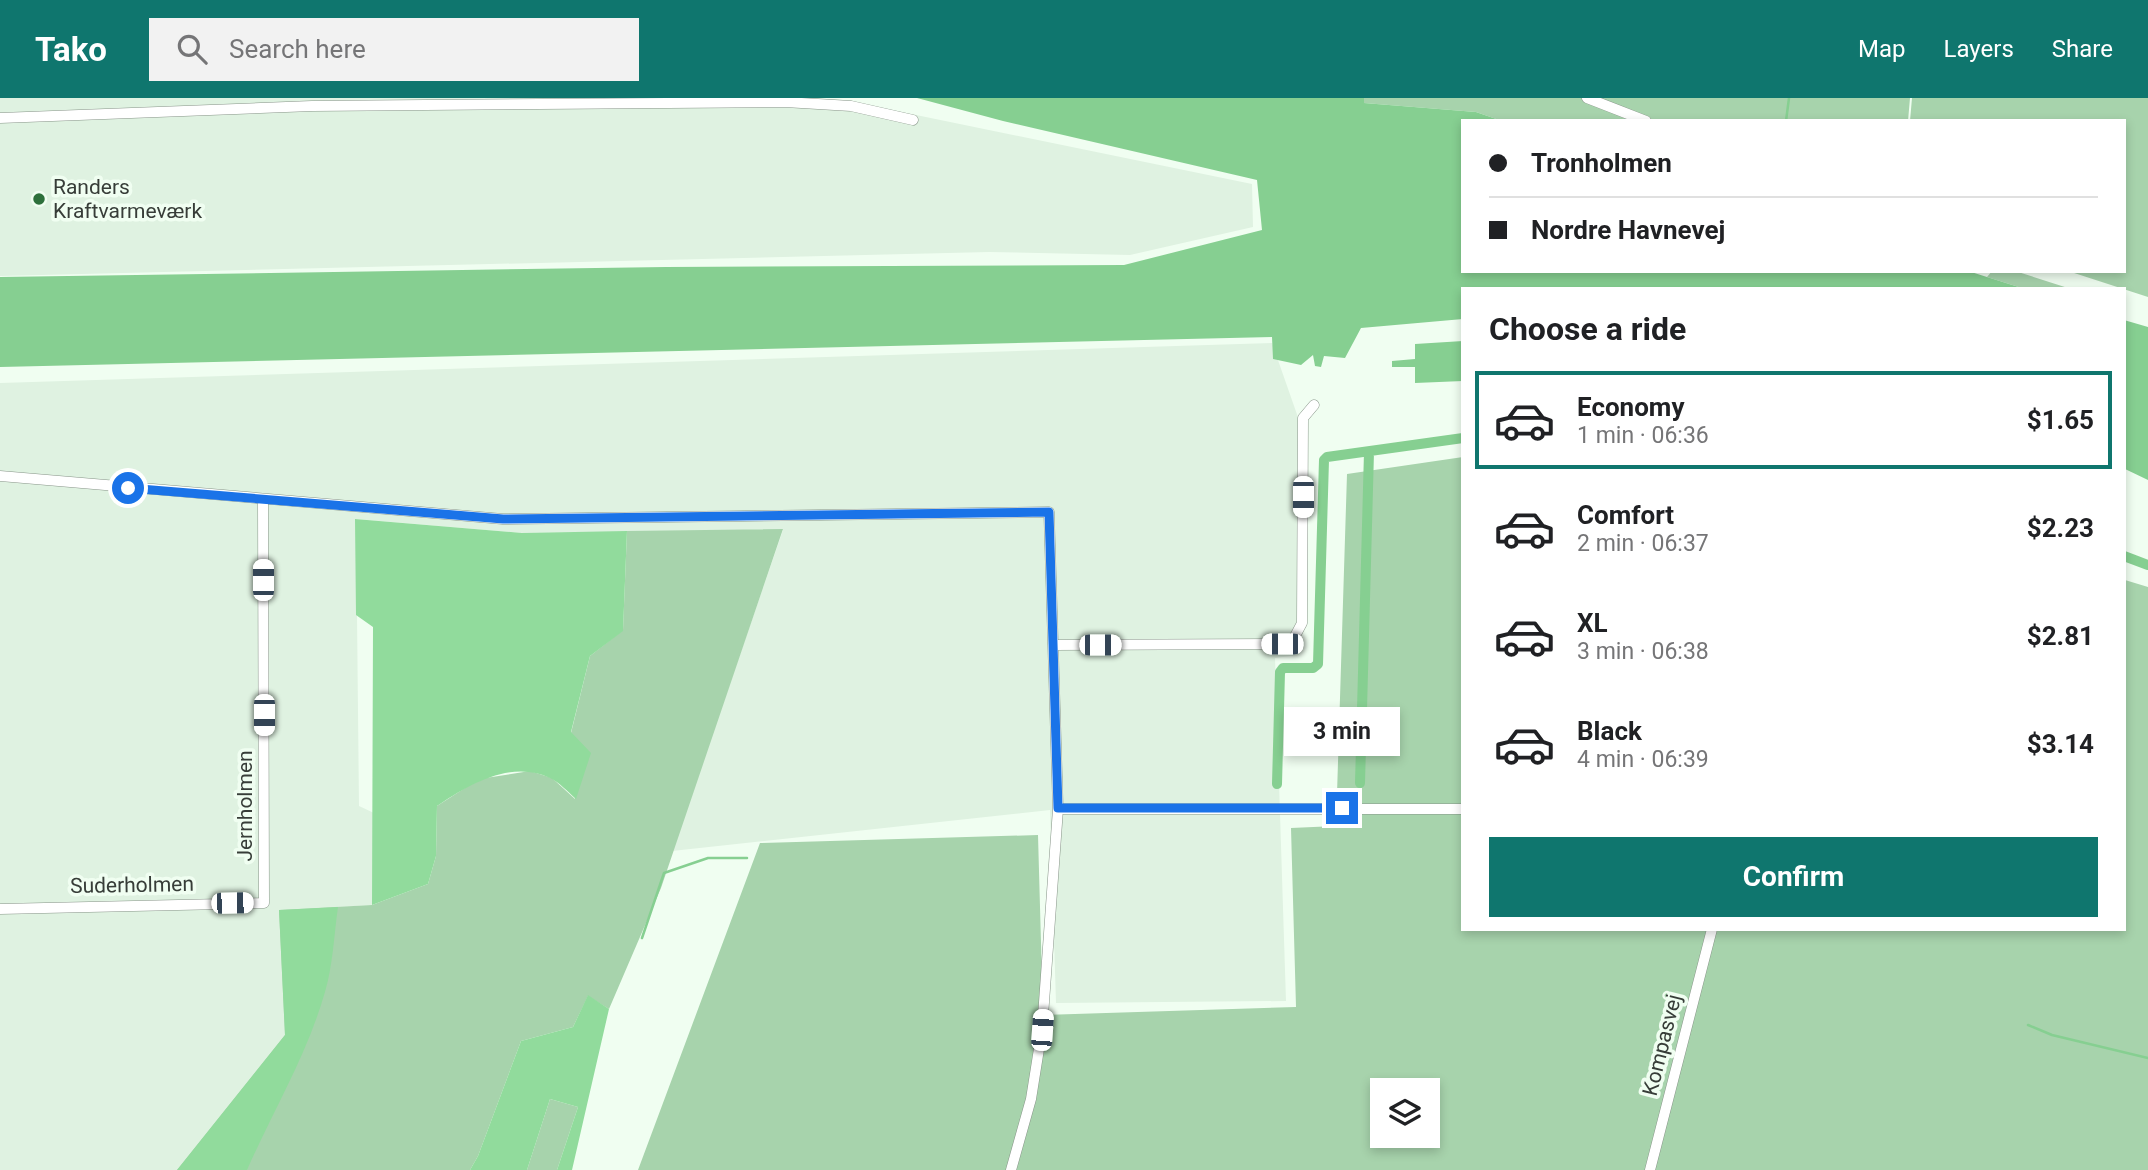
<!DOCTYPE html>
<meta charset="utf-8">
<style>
:root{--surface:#fff;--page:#f2f2f2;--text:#202124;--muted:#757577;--line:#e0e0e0;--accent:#0f766e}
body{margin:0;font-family:Roboto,sans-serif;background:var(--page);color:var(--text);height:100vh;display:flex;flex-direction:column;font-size:26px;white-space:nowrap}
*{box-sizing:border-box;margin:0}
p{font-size:23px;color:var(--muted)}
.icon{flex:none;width:38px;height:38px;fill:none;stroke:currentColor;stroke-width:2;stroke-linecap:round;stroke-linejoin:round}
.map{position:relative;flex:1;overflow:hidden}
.drawer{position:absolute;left:1461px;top:189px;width:665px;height:644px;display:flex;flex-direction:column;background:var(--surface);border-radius:0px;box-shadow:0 4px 10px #0003}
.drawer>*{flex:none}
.hud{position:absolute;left:1461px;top:21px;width:665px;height:154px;border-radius:0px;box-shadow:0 4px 10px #0003;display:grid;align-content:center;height:154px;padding:0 28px;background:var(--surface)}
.fabs{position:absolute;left:1370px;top:980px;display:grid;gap:14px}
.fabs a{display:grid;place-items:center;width:70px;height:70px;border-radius:0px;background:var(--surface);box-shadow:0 4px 10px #0003;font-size:35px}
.end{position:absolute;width:32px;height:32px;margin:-16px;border:9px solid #1a73e8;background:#fff;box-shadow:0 0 0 4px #fff}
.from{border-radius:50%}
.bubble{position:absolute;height:49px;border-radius:0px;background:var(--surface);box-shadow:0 4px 10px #0003;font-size:23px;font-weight:700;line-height:49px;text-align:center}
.car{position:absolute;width:21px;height:42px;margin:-21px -10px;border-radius:9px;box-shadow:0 0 5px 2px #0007;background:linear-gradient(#fff 24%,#345 0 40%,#fff 0 76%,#345 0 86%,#fff 0)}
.hud b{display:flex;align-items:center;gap:24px;height:66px;font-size:26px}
.hud b+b{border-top:2px solid var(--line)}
.hud i{width:18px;height:18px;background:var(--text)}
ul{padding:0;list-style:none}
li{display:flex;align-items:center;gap:21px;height:98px;margin:0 14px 10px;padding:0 14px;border:4px solid transparent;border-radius:0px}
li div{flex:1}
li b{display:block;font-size:26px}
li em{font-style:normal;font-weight:700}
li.active{border-color:var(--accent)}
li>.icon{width:63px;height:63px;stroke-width:1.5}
h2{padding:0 28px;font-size:32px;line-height:84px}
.button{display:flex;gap:14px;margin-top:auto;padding:14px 28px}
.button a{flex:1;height:80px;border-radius:0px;background:var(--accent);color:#fff;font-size:28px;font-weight:700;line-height:80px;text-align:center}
header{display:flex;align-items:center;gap:42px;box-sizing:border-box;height:98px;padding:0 35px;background:var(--accent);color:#fff}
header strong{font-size:33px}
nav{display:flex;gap:38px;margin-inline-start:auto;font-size:24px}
.search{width:490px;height:63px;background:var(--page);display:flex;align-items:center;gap:18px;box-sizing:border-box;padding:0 24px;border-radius:0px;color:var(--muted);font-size:26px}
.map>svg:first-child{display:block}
.built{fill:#dff2e1}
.green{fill:#a7d3ac;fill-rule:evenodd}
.forest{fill:#91db9c}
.water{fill:#86cf91}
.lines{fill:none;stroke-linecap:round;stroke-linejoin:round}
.stream{stroke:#86cf91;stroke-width:2.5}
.canal{stroke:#86cf91;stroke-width:10}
.street-casing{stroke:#889589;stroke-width:11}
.street{stroke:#fff;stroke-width:10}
.route{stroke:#1a73e8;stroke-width:9}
.poi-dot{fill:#2d703b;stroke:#f0fef1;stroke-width:2.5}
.labels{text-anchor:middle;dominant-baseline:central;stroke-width:7;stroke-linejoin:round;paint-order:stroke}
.poi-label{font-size:21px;fill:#373d38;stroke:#f0fef1;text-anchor:start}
.street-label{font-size:21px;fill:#373d38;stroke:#f0fef1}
</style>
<header>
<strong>Tako</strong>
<div class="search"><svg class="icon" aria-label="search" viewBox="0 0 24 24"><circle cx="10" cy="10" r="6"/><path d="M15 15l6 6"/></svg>Search here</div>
<nav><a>Map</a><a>Layers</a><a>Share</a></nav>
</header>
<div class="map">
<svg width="2148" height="1072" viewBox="0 0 2148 1072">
<rect width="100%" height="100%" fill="#f0fef1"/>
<path class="built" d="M0,0H813L853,4L1252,86L1253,129L1130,157L989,154L0,178Z
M1272,245L1300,325L1299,557L1275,560L1286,903L1056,905L1050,712L672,753L783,432L522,435L356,421L359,708L374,715L372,807L279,812L285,937L177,1072H0V285Z"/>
<path class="green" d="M1364,0H1910L1908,23H1502L1476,14L1364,5Z
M1912,0H2148V199L2068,173H2124V23H1910Z
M1992,173H2015L2071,191H2025L1987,179Z
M1463,359V831H2124L2125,482L2148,489V1072H638L760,745L1038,737L1043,917L1296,909L1291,730L1336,728L1347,376ZM1382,992H1428V1038H1382Z
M783,431L661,790L609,911L588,898L573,929L521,943L478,1058L470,1072H177L285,937L279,812L372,807L428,786L436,758L437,708L479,681L530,673L552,680L575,701L571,635L590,558L623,532L627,433Z
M550,1001L578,1009L557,1072H527Z"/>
<path class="forest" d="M355,421L522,435L627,433L623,533L590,558L571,634L591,655L576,701C568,694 559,684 550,680C511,661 468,687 437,708L436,758L428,786L372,807L373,529L356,517Z
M338,809C334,837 333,867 325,894C307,957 273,1013 247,1072H177L285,937L279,812Z
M588,897L609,911L572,1072H557L578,1009L550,1001L527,1072H470L478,1058L521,943L573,929Z"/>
<path class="water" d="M917,0H1364V5L1476,14L1502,23H1463V173H1968L2025,191H1463V221L1361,230L1345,260L1324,258L1321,269L1315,268L1313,257L1301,267L1273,261L1272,239L0,269V179L666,169L1124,167L1262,132L1257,82L1003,23Z
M2124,222L2148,229V382L2125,371Z
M1463,243V283L1415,285V269H1392V263L1415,261V246Z"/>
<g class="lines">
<path class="stream" d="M1786,23L1789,0
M642,840L664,775L708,760H747
M2028,927L2052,937L2148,960"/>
<path class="canal" d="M2124,458L2148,467
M1360,685L1369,354
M1277,686L1280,574L1283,570H1313L1318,566L1324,362L1327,359L1463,340"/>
<g class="street-casing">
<path id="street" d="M1587,0L1646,23
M0,20L312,8L785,4L851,8L913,22
M0,378L503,421L1049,414L1058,711L1042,932L1031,1001L1011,1072
M1053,547L1282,546L1294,540L1302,525L1303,320L1314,307
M1058,711H1463
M0,811L264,805L263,402
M1650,1072L1712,831"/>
</g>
<use href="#street" class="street"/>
</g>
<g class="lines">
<path class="route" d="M128,390L503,421L1049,414L1058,710H1342"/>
</g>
<circle class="poi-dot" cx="39" cy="101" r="7"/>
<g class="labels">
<g class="poi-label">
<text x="53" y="89">Randers<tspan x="53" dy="24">Kraftvarmeværk</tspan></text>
</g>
<g class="street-label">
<text transform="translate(245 708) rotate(-90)">Jernholmen</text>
<text transform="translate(132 787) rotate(-1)">Suderholmen</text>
<text transform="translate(1662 947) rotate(-76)">Kompasvej</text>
</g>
</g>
</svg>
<div class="fabs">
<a><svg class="icon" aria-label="layers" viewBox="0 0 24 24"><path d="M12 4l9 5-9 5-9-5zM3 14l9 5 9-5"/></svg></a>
</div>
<i class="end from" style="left:128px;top:390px"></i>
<i class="end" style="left:1342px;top:710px"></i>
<div class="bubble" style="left:1284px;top:609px;width:116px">3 min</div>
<i class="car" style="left:1303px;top:399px;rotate:180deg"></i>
<i class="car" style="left:263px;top:482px;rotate:0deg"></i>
<i class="car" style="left:1282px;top:546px;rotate:270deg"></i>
<i class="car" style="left:1100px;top:547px;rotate:90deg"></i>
<i class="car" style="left:264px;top:617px;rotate:180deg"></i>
<i class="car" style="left:232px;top:805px;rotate:89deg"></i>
<i class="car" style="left:1042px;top:932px;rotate:4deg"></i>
<div class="hud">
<b><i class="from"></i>Tronholmen</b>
<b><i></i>Nordre Havnevej</b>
</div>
<section class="drawer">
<h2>Choose a ride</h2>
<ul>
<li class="active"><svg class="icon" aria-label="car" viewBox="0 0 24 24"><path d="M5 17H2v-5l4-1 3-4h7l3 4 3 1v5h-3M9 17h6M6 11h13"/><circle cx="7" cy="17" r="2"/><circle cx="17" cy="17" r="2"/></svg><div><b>Economy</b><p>1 min · 06:36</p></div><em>$1.65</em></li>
<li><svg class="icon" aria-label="car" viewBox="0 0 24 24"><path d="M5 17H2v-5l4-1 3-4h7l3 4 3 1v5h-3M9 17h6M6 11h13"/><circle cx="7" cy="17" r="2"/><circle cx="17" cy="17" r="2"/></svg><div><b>Comfort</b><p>2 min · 06:37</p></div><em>$2.23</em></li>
<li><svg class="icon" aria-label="car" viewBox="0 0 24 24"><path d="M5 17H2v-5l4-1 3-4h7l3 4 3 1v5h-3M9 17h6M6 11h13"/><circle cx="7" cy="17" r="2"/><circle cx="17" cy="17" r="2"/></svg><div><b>XL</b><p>3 min · 06:38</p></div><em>$2.81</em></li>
<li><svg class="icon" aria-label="car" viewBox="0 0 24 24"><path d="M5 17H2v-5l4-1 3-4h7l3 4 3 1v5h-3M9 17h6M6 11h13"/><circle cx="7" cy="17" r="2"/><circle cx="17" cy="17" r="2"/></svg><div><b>Black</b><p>4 min · 06:39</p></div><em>$3.14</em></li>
</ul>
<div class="button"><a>Confirm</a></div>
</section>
</div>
